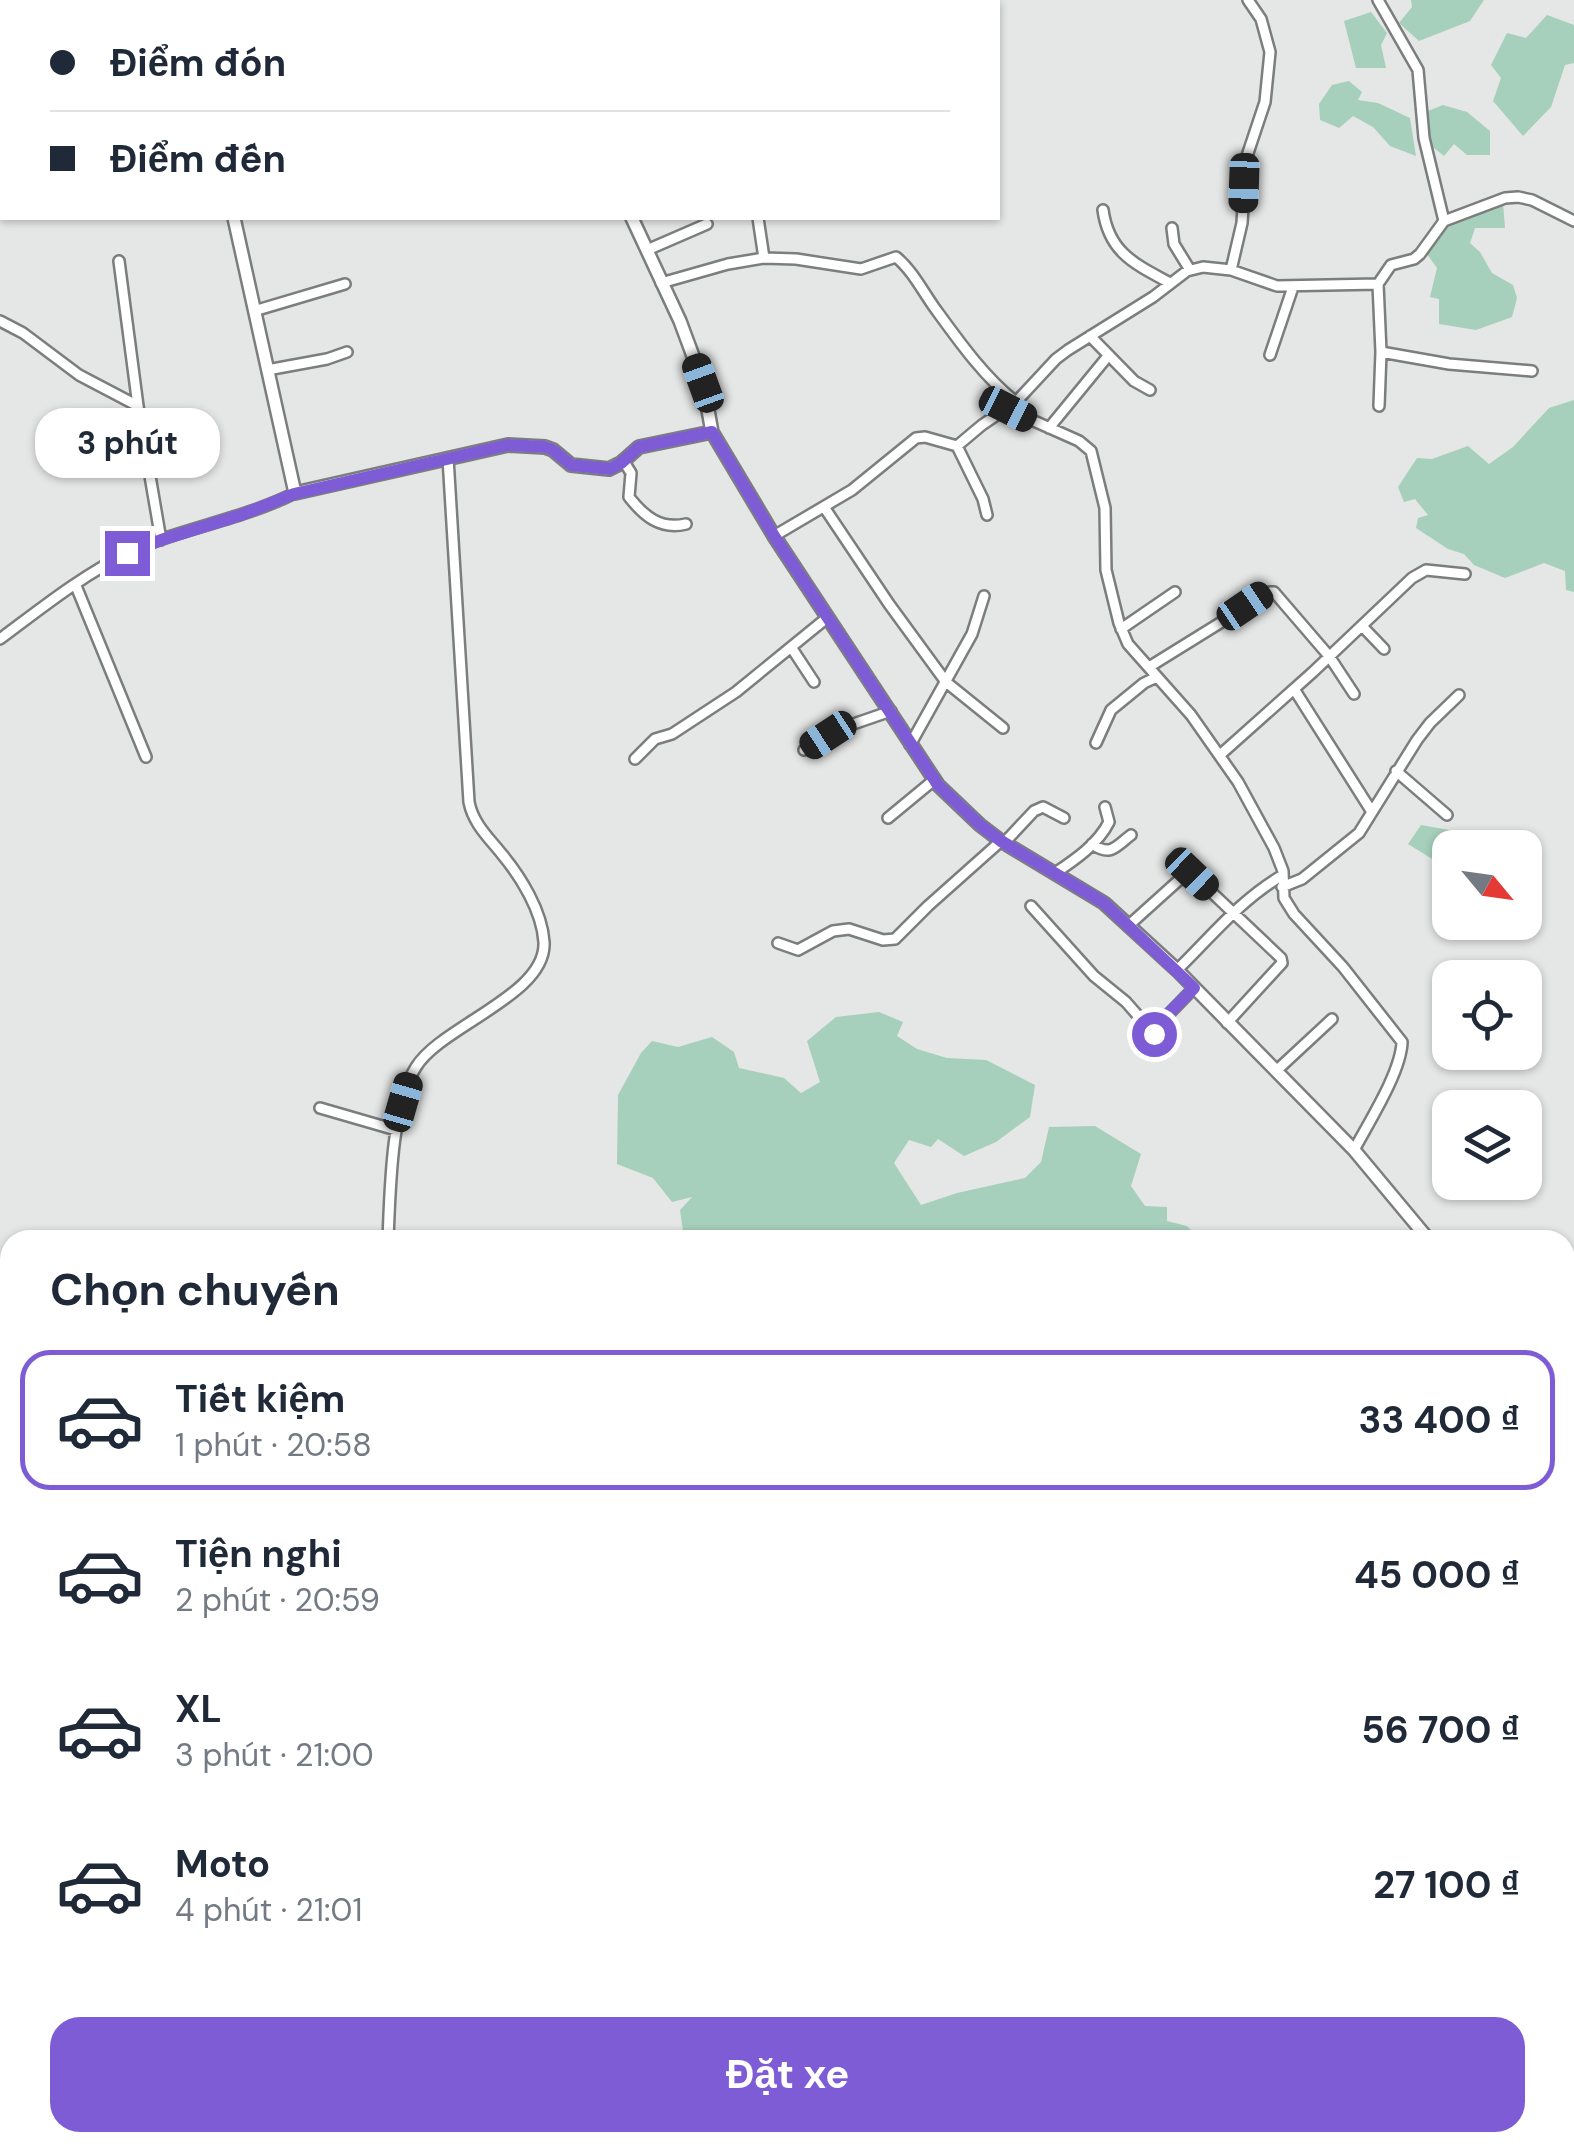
<!DOCTYPE html>
<html lang="vi">
<meta charset="utf-8">
<style>
:root{--surface:#fff;--page:#f6f6f7;--text:#1f2937;--muted:#747a83;--line:#e0e1e3;--accent:#7d5cd6}
body{margin:0;font-family:"DM Sans",sans-serif;background:var(--page);color:var(--text);height:100vh;display:flex;flex-direction:column;font-size:38px;white-space:nowrap}
*{box-sizing:border-box;margin:0}
p{font-size:32px;color:var(--muted)}
.icon{flex:none;width:55px;height:55px;fill:none;stroke:currentColor;stroke-width:2;stroke-linecap:round;stroke-linejoin:round}
.map{position:relative;flex:1;overflow:hidden}
.sheet{position:absolute;left:0px;top:1230px;width:1575px;height:922px;display:flex;flex-direction:column;background:var(--surface);border-radius:30px 30px 0 0;box-shadow:0 2px 8px #0004}
.sheet>*{flex:none}
.hud{position:absolute;left:0px;top:0px;width:1000px;height:220px;box-shadow:0 2px 8px #0004;display:grid;align-content:center;height:220px;padding:0 50px;background:var(--surface)}
.needle{width:65px;rotate:119deg}
.controls{position:absolute;left:1432px;top:830px;display:grid;gap:20px}
.controls a{display:grid;place-items:center;width:110px;height:110px;border-radius:20px;background:var(--surface);box-shadow:0 2px 8px #0004;font-size:50px}
.end{position:absolute;width:45px;height:45px;margin:-22px;border:12px solid #7d5cd6;background:#fff;box-shadow:0 0 0 5px #fff}
.from{border-radius:50%}
.bubble{position:absolute;height:70px;border-radius:30px;background:var(--surface);box-shadow:0 2px 8px #0004;font-size:32px;font-weight:700;line-height:70px;text-align:center}
.car{position:absolute;width:30px;height:60px;margin:-30px -15px;border-radius:12px;box-shadow:0 0 8px 2px #0007;background:linear-gradient(#222 24%,#8ab4d8 0 40%,#222 0 76%,#8ab4d8 0 86%,#222 0)}
.hud b{display:flex;align-items:center;gap:35px;height:95px;font-size:38px}
.hud b+b{border-top:2px solid var(--line)}
.hud i{width:25px;height:25px;background:var(--text)}
ul{padding:0;list-style:none}
li{display:flex;align-items:center;gap:30px;height:140px;margin:0 20px 15px;padding:0 30px;border:5px solid transparent;border-radius:30px}
li div{flex:1}
li b{display:block;font-size:38px}
li em{font-style:normal;font-weight:700}
li.selected{border-color:var(--accent)}
li>.icon{width:90px;height:90px;stroke-width:1.5}
h2{padding:0 50px;font-size:45px;line-height:120px}
.primary-button{display:flex;gap:20px;margin-top:auto;padding:20px 50px}
.primary-button a{flex:1;height:115px;border-radius:30px;background:var(--accent);color:#fff;font-size:40px;font-weight:700;line-height:115px;text-align:center}
.map>svg:first-child{display:block}
.green{fill:#a6d0bb}
.lines{fill:none;stroke-linecap:round;stroke-linejoin:round}
.minor-casing{stroke:#7c7d7e;stroke-width:14}
.tertiary-casing{stroke:#7c7d7e;stroke-width:16}
.minor{stroke:#fff;stroke-width:9}
.tertiary{stroke:#fff;stroke-width:11}
.route{stroke:#7d5cd6;stroke-width:12}
</style>
<div class="map">
<svg width="1574" height="2151" viewBox="0 0 1574 2151">
<rect width="100%" height="100%" fill="#e5e6e6"/>
<path class="green" d="M1411,0H1484L1470,21L1419,41L1399,23L1412,7Z
M1371,12L1387,33L1381,45L1386,68H1356L1344,21Z
M1547,15L1574,25V63L1565,65L1551,107L1523,136L1493,101L1501,78L1491,65L1507,33L1526,38Z
M1349,81L1362,92L1358,100L1378,103L1410,118L1416,156L1390,146L1373,127L1353,116L1339,128L1320,120L1319,104L1332,85Z
M1443,105L1467,112L1490,131V155H1467L1454,144L1444,156L1428,143V111Z
M1503,203L1505,228H1475L1470,243L1480,252L1492,273L1513,285L1517,298L1512,317L1476,330L1439,324V299L1430,297L1437,268L1427,254L1447,226Z
M1574,400V592L1566,590L1565,571L1544,563L1505,578L1474,565L1464,554L1448,549L1416,528L1418,518L1428,515L1415,499L1404,502L1398,487L1417,458L1432,459L1468,446L1489,464L1513,447L1549,408Z
M1421,825L1466,833V841L1485,847L1450,848V881H1445L1437,862L1408,844Z
M879,1012L903,1022L897,1036L917,1049L947,1058L986,1060L1035,1085L1030,1117L996,1142L964,1156L938,1139L931,1147L909,1140L894,1163L921,1205L957,1193L1025,1178L1041,1162L1049,1127L1095,1126L1141,1154L1131,1186L1145,1206L1167,1207V1221L1187,1226L1201,1240H680L676,1234L683,1231L680,1210L692,1197L672,1202L653,1178L617,1164L618,1095L641,1053L652,1041L678,1047L712,1037L734,1052L739,1068L784,1078L801,1093L820,1082L807,1041L836,1017Z
M10,1809V1919L0,1918V1816Z
M592,2143V2142L698,2143L689,2151H587Z"/>
<g class="lines">
<g class="minor-casing">
<path id="minor" d="M1378,0L1418,70L1424,138L1444,221
M0,90L2,92
M0,154H2
M1103,210C1109,253 1135,264 1170,283
M758,218L764,258
M1172,228L1174,244L1190,270
M647,250L707,224
M119,261L138,406L161,540
M1231,270L1242,223L1246,159L1265,102L1270,52L1261,19L1248,0
M661,283L728,264L764,258L796,259L861,269L896,257C912,270 922,290 934,307C958,340 984,377 1016,402
M1378,284L1381,352L1449,364L1532,371
M254,311L345,284
M0,321L23,333L79,375L138,406
M1090,336L1134,381L1150,390
M1270,355L1293,287
M267,370L327,359L347,352
M1379,406L1381,352
M1007,409L1079,441L1091,451L1105,508L1106,570L1119,623L1128,644L1191,715L1238,782L1274,848L1283,871L1284,898L1294,914L1343,967L1402,1042C1401,1072 1369,1122 1354,1150
M1049,428L1108,356
M957,446L983,499L987,515
M623,460L631,473L629,497C644,516 660,530 686,524
M824,507L889,604L946,682L1003,728
M774,536L852,490L916,438L925,437L957,446L982,425L1016,402L1056,359L1068,350L1153,297L1187,271L1203,267L1231,270L1277,286L1378,284L1391,265L1414,259L1420,254L1444,221L1505,198L1518,197L1532,200L1574,221
M76,586L146,757
M1362,626L1384,649
M1121,629L1175,592
M0,639C39,610 84,574 128,553C181,528 241,520 295,493
M791,647L814,682
M1149,667L1270,592H1274L1329,656L1354,694
M1294,689L1372,812
M1096,743L1111,710L1144,683L1157,677
M910,745L972,634L984,596
M804,750L836,730L891,711
M1220,755L1313,672L1412,578L1426,570L1465,574
M635,759L655,739L672,734L736,692L828,617
M1396,771L1447,815
M888,818L934,780
M1004,843L1034,811L1043,807L1064,818
M1092,844C1111,857 1115,847 1131,835
M1055,873C1075,860 1098,844 1109,822L1105,807
M1282,887L1302,879L1359,833L1417,740L1430,723L1459,695
M1031,906L1094,976L1126,1002L1154,1034
M1128,926L1189,871L1281,958L1282,963L1227,1023
M778,943L798,950L833,931L849,929L883,940L895,939L928,906L1001,841
M1177,970C1211,937 1241,899 1283,875
M1142,1047L1162,1021L1194,988
M1276,1071L1332,1019
M320,1108L396,1130
M388,1240C390,1193 391,1106 416,1067C441,1026 547,995 544,942C542,911 521,877 501,853C488,837 473,823 469,802L448,458
M1565,1346L1574,1338
M1565,1463L1574,1457
M0,1514L10,1517
M1565,1723L1574,1721
M0,1747L10,1740
M1565,1858L1574,1857
M0,1963L10,1964
M1565,2053L1574,2051
M1565,2086L1574,2082
M1565,2137L1570,2139
M1129,2142L1134,2151
M1229,2142L1234,2151
M1354,2151L1362,2142
M1508,2151L1513,2142"/>
</g>
<g class="tertiary-casing">
<path id="tertiary" d="M190,0L191,2
M596,0V2
M234,218L295,493L508,445L545,447L553,450L571,465L609,469L621,463L639,447L712,432
M632,218L680,321L703,383L712,432L774,536L938,785L980,825L1001,841L1104,903L1177,970L1354,1150L1429,1240
M1565,1397L1574,1408
M1565,1553L1574,1548
M1565,1603L1574,1621"/>
</g>
<use href="#minor" class="minor"/>
<use href="#tertiary" class="tertiary"/>
</g>
<g class="lines">
<path class="route" d="M127,553L161,540L241,515L294,494L508,445L545,447L553,450L571,465L610,469L621,463L639,447L712,432L774,536L938,785L980,825L1001,841L1104,903L1194,988L1162,1020L1154,1034"/>
</g>
</svg>
<div class="controls">
<a><svg class="needle" viewBox="-14 -14 28 28"><path d="M0-13l5 13h-10z" fill="#e53935"/><path d="M0 13l5-13h-10z" fill="#747a83"/></svg></a>
<a><svg class="icon" aria-label="locate" viewBox="0 0 24 24"><circle cx="12" cy="12" r="6"/><path d="M12 2v4M12 18v4M2 12h4M18 12h4"/></svg></a>
<a><svg class="icon" aria-label="layers" viewBox="0 0 24 24"><path d="M12 4l9 5-9 5-9-5zM3 14l9 5 9-5"/></svg></a>
</div>
<i class="end from" style="left:1154px;top:1034px"></i>
<i class="end" style="left:127px;top:553px"></i>
<div class="bubble" style="left:35px;top:408px;width:185px">3 phút</div>
<i class="car" style="left:1244px;top:183px;rotate:182deg"></i>
<i class="car" style="left:703px;top:383px;rotate:340deg"></i>
<i class="car" style="left:1008px;top:409px;rotate:117deg"></i>
<i class="car" style="left:1245px;top:606px;rotate:56deg"></i>
<i class="car" style="left:828px;top:735px;rotate:237deg"></i>
<i class="car" style="left:1192px;top:874px;rotate:134deg"></i>
<i class="car" style="left:403px;top:1102px;rotate:16deg"></i>
<div class="hud">
<b><i class="from"></i>Điểm đón</b>
<b><i></i>Điểm đến</b>
</div>
<section class="sheet">
<h2>Chọn chuyến</h2>
<ul>
<li class="selected"><svg class="icon" aria-label="car" viewBox="0 0 24 24"><path d="M5 17H2v-5l4-1 3-4h7l3 4 3 1v5h-3M9 17h6M6 11h13"/><circle cx="7" cy="17" r="2"/><circle cx="17" cy="17" r="2"/></svg><div><b>Tiết kiệm</b><p>1 phút · 20:58</p></div><em>33 400 ₫</em></li>
<li><svg class="icon" aria-label="car" viewBox="0 0 24 24"><path d="M5 17H2v-5l4-1 3-4h7l3 4 3 1v5h-3M9 17h6M6 11h13"/><circle cx="7" cy="17" r="2"/><circle cx="17" cy="17" r="2"/></svg><div><b>Tiện nghi</b><p>2 phút · 20:59</p></div><em>45 000 ₫</em></li>
<li><svg class="icon" aria-label="car" viewBox="0 0 24 24"><path d="M5 17H2v-5l4-1 3-4h7l3 4 3 1v5h-3M9 17h6M6 11h13"/><circle cx="7" cy="17" r="2"/><circle cx="17" cy="17" r="2"/></svg><div><b>XL</b><p>3 phút · 21:00</p></div><em>56 700 ₫</em></li>
<li><svg class="icon" aria-label="car" viewBox="0 0 24 24"><path d="M5 17H2v-5l4-1 3-4h7l3 4 3 1v5h-3M9 17h6M6 11h13"/><circle cx="7" cy="17" r="2"/><circle cx="17" cy="17" r="2"/></svg><div><b>Moto</b><p>4 phút · 21:01</p></div><em>27 100 ₫</em></li>
</ul>
<div class="primary-button"><a>Đặt xe</a></div>
</section>
</div>
